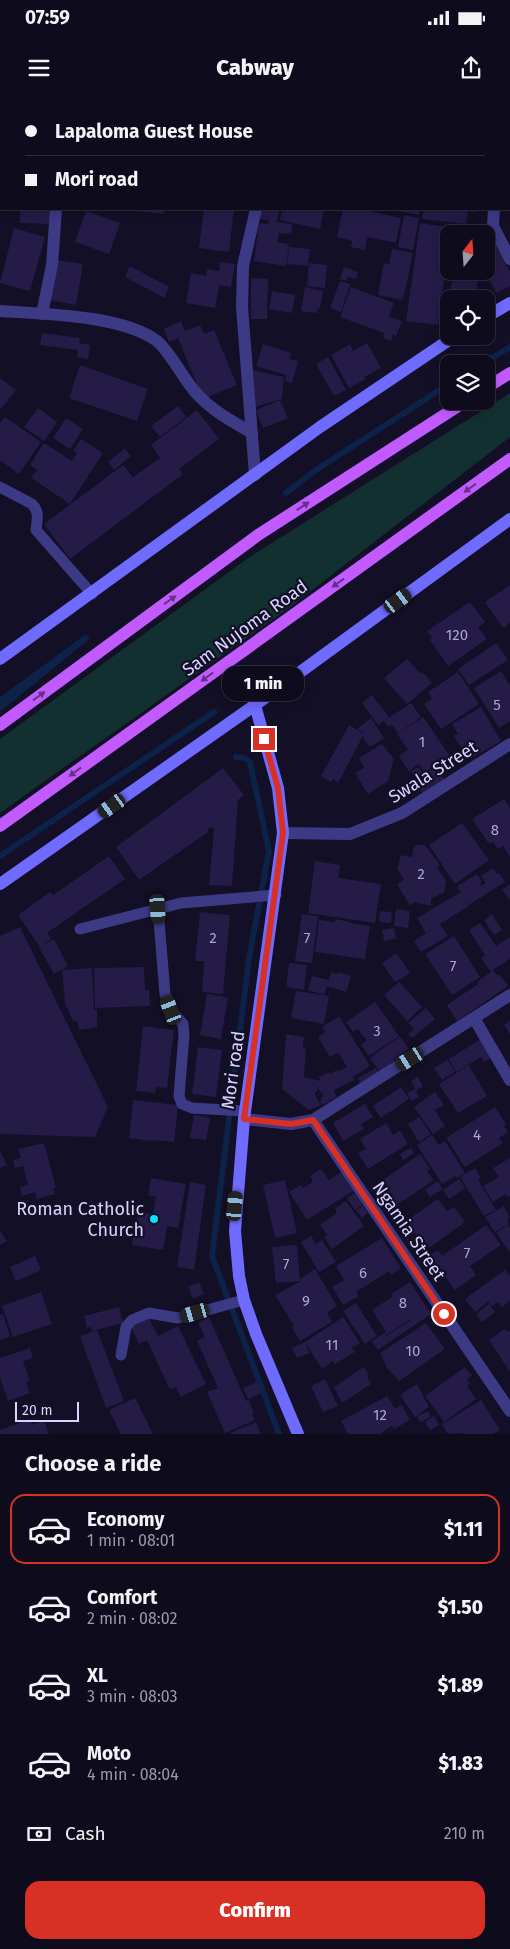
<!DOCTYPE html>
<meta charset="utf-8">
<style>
:root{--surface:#0e0b1c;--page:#1c1929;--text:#f1f3f6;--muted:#9b9ba3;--line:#2e2b3b;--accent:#d93025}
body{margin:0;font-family:"Fira Sans",sans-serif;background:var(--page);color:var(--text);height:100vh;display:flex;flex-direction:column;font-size:19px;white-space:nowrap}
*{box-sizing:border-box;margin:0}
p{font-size:16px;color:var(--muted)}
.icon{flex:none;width:28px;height:28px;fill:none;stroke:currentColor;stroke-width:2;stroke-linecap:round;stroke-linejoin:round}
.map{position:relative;height:1334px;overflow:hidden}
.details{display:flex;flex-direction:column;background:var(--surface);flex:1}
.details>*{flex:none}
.banner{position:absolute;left:0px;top:0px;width:510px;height:110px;box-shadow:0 2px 12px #0003,0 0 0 1px var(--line);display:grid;align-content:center;height:110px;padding:0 25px;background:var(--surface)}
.needle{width:32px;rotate:17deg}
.fabs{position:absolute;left:440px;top:125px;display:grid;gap:10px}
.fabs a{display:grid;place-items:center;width:55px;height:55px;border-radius:10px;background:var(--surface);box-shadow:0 2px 12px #0003,0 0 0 1px var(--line);font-size:25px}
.scale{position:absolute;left:15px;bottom:12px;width:64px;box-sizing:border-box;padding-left:5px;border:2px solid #d9d4ff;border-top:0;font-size:14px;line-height:18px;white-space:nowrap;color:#d9d4ff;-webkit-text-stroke:4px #130f26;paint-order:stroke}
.end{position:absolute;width:22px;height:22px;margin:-11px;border:6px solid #d93025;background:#fff;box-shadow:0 0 0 2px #fff}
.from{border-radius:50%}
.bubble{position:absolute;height:35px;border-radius:15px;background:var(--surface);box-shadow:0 2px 12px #0003,0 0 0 1px var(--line);font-size:16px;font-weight:800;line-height:35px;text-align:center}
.car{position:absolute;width:15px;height:30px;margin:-15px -8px;border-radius:6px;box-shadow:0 0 4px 1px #0007;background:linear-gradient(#222 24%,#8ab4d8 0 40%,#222 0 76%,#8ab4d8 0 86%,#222 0)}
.banner b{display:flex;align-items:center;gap:18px;height:48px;font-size:19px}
.banner b+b{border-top:1px solid var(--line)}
.banner i{width:12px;height:12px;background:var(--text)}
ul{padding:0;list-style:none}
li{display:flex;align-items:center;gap:15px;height:70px;margin:0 10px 8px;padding:0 15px;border:2px solid transparent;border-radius:15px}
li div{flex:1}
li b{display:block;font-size:19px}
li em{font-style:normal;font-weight:800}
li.selected{border-color:var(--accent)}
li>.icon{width:45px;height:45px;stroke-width:1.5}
h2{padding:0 25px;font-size:22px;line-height:60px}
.pay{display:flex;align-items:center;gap:12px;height:55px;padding:0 25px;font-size:19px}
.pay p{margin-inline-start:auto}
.action{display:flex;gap:10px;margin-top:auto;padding:10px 25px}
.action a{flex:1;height:58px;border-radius:15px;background:var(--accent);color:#fff;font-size:20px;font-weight:800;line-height:58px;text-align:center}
.status{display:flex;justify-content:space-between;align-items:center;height:35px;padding:0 25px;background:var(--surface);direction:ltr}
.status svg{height:14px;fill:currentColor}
header{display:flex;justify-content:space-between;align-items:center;height:65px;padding:0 25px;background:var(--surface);font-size:22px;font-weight:800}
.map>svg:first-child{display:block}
.green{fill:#12302f}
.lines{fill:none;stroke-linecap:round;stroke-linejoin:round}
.stream{stroke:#0c2248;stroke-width:6}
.building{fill:#241b47;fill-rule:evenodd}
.lane{stroke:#3d3a85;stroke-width:11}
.street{stroke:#3d3a85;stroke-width:12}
.secondary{stroke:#6f6bff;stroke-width:12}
.primary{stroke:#c25bff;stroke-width:12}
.oneway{fill:#623188}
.route{stroke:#d93025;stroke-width:6}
.poi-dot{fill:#00e5ff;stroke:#130f26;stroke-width:2}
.labels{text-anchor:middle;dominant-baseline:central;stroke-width:4.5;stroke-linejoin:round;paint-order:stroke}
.number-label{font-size:15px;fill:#aca6d1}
.street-label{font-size:18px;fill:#d9d4ff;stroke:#130f26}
.poi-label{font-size:18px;fill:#d9d4ff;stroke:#130f26;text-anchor:end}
</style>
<div class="status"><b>07:59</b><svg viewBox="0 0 49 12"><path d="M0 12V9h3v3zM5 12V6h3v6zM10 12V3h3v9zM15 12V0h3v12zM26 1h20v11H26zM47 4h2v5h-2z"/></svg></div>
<header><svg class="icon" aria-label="menu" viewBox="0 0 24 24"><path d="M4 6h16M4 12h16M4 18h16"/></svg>Cabway<svg class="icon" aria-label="share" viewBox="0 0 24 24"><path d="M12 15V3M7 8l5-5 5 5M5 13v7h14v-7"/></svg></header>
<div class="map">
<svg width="510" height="1334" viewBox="0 0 510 1334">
<rect width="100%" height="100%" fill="#130f26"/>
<path class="green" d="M510,293V337L289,508L0,713V639L248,458Z"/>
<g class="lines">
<path class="stream" d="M482,264L510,247
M286,393L316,370L449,284
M0,601L86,538L0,608
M236,657L245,658L250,662L269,751L249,858L212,1156L279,1334
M0,756L214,612"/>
</g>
<path class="building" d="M20,109H50V124L20,123Z
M136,109H165L164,114L136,111Z
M204,109H234L229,152L199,148Z
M260,109L279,110L277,122L292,124L291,134L279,133L277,142L289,144L286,166L254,161L259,123L268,124L269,120L259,119Z
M282,109H324L320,129L280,120Z
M343,109H370L369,111L401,118L396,143L367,137L365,150L351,147L352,141L337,137Z
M388,109H420L419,115Z
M424,109H475V112L468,111L466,124L422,119Z
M86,111L120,123L109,154L75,142Z
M404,115L419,118L413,150L398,147Z
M420,123L480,132L479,134H449V158H447L438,225L406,221Z
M14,128L45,137L30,191L0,183Z
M488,130L510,172V186L496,193L485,171H486V155L489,153L486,147V134H481Z
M289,147L310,149L308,166L287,164Z
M392,149L413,153L403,200L378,195L384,163L389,164Z
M56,160L83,164L76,205L49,200Z
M220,162L235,164L231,187L219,185L215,208L186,203L191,173L206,176L207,169L219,171Z
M309,163L327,165L325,188L307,186Z
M130,166L169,187L164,198L125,177Z
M344,167L358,172L356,179L348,177L347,181L340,179Z
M455,171L480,172L474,199H448Z
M251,178L268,179L267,219H251Z
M340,181L350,184L341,212L330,208Z
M305,187L323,191L320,208H318L317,213L301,211Z
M351,187L394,203L389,217L402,221L396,236L393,234L391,241L383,238L384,233L340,217Z
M272,191L295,195L292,213L269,209Z
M181,221L185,231L200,225L204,234L214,230L237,285L203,299L178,238L169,242L164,229Z
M42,233L80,238L79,243L90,245L88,259L77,257L78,250L40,245Z
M367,243L381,268L364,277L366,279L349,288L331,255L350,244L353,251Z
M263,244L291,253L290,259L298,261L292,283L285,281L286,275L256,266Z
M328,257L346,290L334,296L316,264Z
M80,265L148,289L137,321L69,298Z
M253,270L284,277L282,299L255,307Z
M0,278L16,290L0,310Z
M280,300L288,318L263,328L256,310Z
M178,306L186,317L160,337L151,326Z
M38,308L57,322L44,341L24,327Z
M197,310L219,339L179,369L183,374L70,459L44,424L123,365L133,377L160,358L151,345Z
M5,317L41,342L19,374L0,360V323Z
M66,318L83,329L70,349L53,338Z
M81,339L103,353L70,404L31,378L37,370L30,365L44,343L72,361L77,353L73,351Z
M125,348L131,356L114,370L108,362Z
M510,485V523L503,528L485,502Z
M470,502L485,522L478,527L487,539L448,566L430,540L432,538L427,531Z
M496,543L508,560L469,585L458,569Z
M407,559L421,574L423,572L432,583L407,604L384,578Z
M501,571L510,586V621L499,628L474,588Z
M458,572L479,604L441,629L424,604L432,599L428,592Z
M372,595L389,617L378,625L362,603Z
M411,603L421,617L398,633L392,625L388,627L384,621Z
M481,607L501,641L468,660L454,636L458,634L452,624Z
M423,617L450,656L424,673L419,664L409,671L399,656L408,650L397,634Z
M371,618L384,638L370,647L363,638L364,633L357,629Z
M349,625L364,634L338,683L333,679L331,682L321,676Z
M382,644L394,659L388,681L368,694L355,673L364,668L359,658Z
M419,667L423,674L420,676L437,667L446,683L423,695L411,671Z
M223,668L244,695L238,700L232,786L209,785L214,729L210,727L207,730L208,732L139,780L116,747Z
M504,699L510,708V757L503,746L498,749L493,742L489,744L472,719Z
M462,723L489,760L455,784L429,745Z
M416,745H425L440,765L437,768L446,781L444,792L431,799V806L414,802L410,805L397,785L404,779L397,769L401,755L412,757L413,749Z
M109,756L125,779L47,833L51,839L40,847L18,815L50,792L53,795Z
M315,761L340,765L338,778L381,784L375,823L308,813Z
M493,768L497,774L499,773L505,782L469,805L463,796L469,806L440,824L448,836L421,852L414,841L439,825L426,833L417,818L461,792L457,786L477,774L482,782L479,783L481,786L486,783L481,776Z
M510,784V801L502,790Z
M396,809L410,811L408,828L394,826Z
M380,811L392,812L391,823L379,822Z
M200,812L230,815L223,894L202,892L204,861H195Z
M302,814L318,816L312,863L295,861Z
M492,814L502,830L494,835L484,820Z
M335,819L350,822V823L370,826L365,859L315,852L319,820L335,822Z
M480,823L496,846L510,837V859L493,870L497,875L499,874L508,886L457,921L447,905L478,884L477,882L491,872L481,858L485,855L469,830Z
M20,827L108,1007L95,1037L0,1034V836Z
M394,828L396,839L384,841L382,830Z
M454,836L480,877L452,895L425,854Z
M54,839L68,866L54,874L39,847Z
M396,853L410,873L395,882L382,863Z
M289,863L307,865L304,890L286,887Z
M144,867L145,890H149L150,906L95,908L94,868Z
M92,868L94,910H97V927L79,930L77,921H73L65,903L62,870Z
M331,872L338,874V872L351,876L346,892L327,886L324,895L308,890L312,876L329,880Z
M399,882L422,907L407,921L384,895Z
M296,891L329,896L324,924L291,918Z
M207,894L228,897L221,939L200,935Z
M375,902L399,936L369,956L361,945L367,941L358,929L353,932L346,922Z
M426,908L435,919L412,938L408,934L414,929L408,923Z
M339,916L370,966L353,977L354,980L334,990L337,997L322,1005L320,1001L322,1000L320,998L324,996L317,987V992L314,993L321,1005L309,1010L282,989L286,934L304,937L303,948L306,949L304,977L321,981L319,977L329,972L330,974L337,970V972L347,967L338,952L330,957L318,937L325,932L322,927Z
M510,921V934L504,925Z
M143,926L174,930L167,988L156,987L155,993L136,991Z
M400,936L409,949L380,972L370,958Z
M481,939L492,957L484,962L481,957L456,972L449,959Z
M198,947L222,950L216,997L192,994Z
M448,960L455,972L442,980L434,968Z
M469,965L487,996L458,1013L439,984Z
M376,968L379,974L361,984L358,978Z
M418,977L423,986L416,991L419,997L411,1001L407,993L415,989L411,981Z
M401,987L409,999L381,1018L373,1006Z
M435,992L444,1005L435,1010L445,1026L433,1034L414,1007Z
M133,1000L178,1005L174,1042L151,1040V1041L129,1038Z
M365,1004L373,1017L361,1024L364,1029L343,1041L333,1023Z
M495,1007L506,1024L504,1026L508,1032L499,1038L503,1043L465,1067L446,1038Z
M194,1015L210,1018L206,1040L190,1038Z
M419,1017L431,1034L419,1042L408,1024Z
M386,1023L393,1035L400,1030L408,1044L368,1069L358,1053L366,1049L360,1039Z
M432,1035L439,1045L445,1041L465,1073L457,1078L455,1076L442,1084L417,1045Z
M44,1043L56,1088L53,1089L55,1094L37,1099L35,1092L22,1096L20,1087L28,1085L23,1066L15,1068L13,1060L21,1058L18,1049Z
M411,1048L414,1053L403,1060L400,1054Z
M0,1051L7,1065L0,1068Z
M420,1054L430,1069L427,1071L434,1080L395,1106L379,1083Z
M510,1058V1096L508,1097L506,1094L493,1102L483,1086L499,1077L493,1068Z
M475,1068L481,1078L478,1080L496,1110L484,1116L460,1077Z
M321,1069L329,1080L343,1071L355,1090L307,1120L289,1092L301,1085L303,1088L313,1082L310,1076Z
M151,1078L186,1084L178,1128L167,1126L163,1150L132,1145L138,1112L153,1114L156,1097L148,1095Z
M459,1079L465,1088L449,1099L443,1090Z
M285,1080L297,1133L275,1138L263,1085Z
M438,1081L443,1089L430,1097L425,1089Z
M190,1082L206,1085L194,1170L177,1167Z
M355,1093L363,1105L355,1110L347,1098Z
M438,1099L447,1111L454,1107L465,1122L429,1148L424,1141L422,1143L406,1121Z
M346,1101L364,1126L332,1149L324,1137L327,1135L320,1125L337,1113L335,1109Z
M363,1106L368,1113L362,1118L356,1110Z
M504,1106L510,1117L507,1121L509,1124L495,1132L485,1117Z
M486,1125L501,1145L470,1166L476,1175L455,1190L435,1163L441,1173L434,1177L423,1159L438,1150L442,1156Z
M508,1125L510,1128V1153L496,1133Z
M0,1131L7,1141L0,1145Z
M311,1136L316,1144L322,1140L336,1162L319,1172L301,1142Z
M382,1138L401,1168L391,1175L389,1171L356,1192L359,1196L343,1205L332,1187L344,1180L336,1166Z
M297,1145L300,1181L276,1183L272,1147Z
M35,1156L41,1170L16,1181L10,1167Z
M315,1169L337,1206L327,1213L332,1222L300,1241L292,1228L294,1226L275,1195L301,1181L300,1179Z
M505,1170L510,1176V1201L502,1207L498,1202L492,1206L488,1202L475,1212L465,1199Z
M199,1182L204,1194L193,1199L188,1187Z
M410,1182L431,1214L378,1250L372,1241L386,1232L372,1210L392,1197L391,1194ZM411,1219V1220L386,1236V1235Z
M41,1192L52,1224L13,1237L2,1206Z
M356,1203L377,1236L365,1244L343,1211Z
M489,1204L495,1212L482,1222L476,1214Z
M119,1207L123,1223L92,1231L91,1227L87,1228L84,1216Z
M3,1214L10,1237L0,1240V1215Z
M209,1217L246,1301L249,1300L254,1313L252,1314L255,1320L225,1333L207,1292L218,1288L197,1241L205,1237L198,1222Z
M343,1217L360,1243L352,1248L355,1252L335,1264L333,1261L322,1269L305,1242Z
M149,1218L158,1236L178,1226L206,1284L181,1297L176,1287L170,1290L147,1240L139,1244L131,1227Z
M426,1223L445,1249L399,1281L387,1268L380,1253Z
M505,1229L507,1232L510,1230V1272L489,1240Z
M97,1230L124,1301L106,1308L80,1236Z
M305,1242L310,1253L297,1258L292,1248Z
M30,1248L33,1258L23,1261L30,1281L26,1282L30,1293L8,1301L0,1277V1258Z
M364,1267L369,1275L367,1277L371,1284L342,1303L334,1287Z
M465,1267L472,1276L467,1279L470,1284L467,1286L476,1299L444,1322L425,1296Z
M325,1279L338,1306L323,1312L311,1286Z
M257,1282L262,1293L248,1299L243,1288Z
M417,1284L429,1307L415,1317L400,1295Z
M387,1296L395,1309L402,1305L410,1320L394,1329L392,1326L381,1333V1334H348L341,1321Z
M135,1298L153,1334H121L109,1310Z
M481,1300L500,1330L493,1334H465L464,1333L448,1334L442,1324Z
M428,1311L431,1317L420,1322L417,1316Z
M434,1316L439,1325L430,1330L425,1322Z
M30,1319L32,1325L44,1321L49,1334H0V1330Z
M256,1322L261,1334H228Z"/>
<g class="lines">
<path class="lane" d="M0,387L32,404C40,412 37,420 36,430L92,494
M158,809L165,894L171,910L183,924L184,935L179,996L182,1004L192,1008L245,1011
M80,829L181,803L276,795
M121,1255L126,1227L132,1220L149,1213L178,1218L244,1200"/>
<path class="street" d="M275,0V1
M509,70L510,68
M494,109L493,126L510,159
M0,211C43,214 122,215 157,241C167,249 181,273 189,284C205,307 228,319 252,333
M42,214L52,165L56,109
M255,375L242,207L243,166L256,109
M283,733L350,734L402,713L510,644
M474,918L510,980
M244,1019L291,1024L313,1020L510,895
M313,1020L510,1311"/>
<path class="secondary" d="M486,217L510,203
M0,559L320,327L455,236
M255,605L278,688L283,733L244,1019L235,1131L239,1176L244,1200L256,1234L298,1334
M0,784L255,605L510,419"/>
<path class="primary" d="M486,288L510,273
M0,625L258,435L466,301
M0,726L510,359"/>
</g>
<defs><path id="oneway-solid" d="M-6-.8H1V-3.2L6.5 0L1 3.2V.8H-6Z" transform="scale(1.25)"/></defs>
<g class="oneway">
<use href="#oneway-solid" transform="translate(470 388) rotate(144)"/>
<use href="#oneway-solid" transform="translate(303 406) rotate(-33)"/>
<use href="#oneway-solid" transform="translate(338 483) rotate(144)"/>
<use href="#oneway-solid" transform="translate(170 500) rotate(-36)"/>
<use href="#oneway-solid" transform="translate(207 577) rotate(144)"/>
<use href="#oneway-solid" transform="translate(39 596) rotate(-36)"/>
<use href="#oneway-solid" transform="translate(75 672) rotate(144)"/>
</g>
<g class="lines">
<path class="route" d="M264,639L278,688L283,733L244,1019L291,1024L313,1020L444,1214"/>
</g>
<circle class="poi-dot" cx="154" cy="1119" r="5"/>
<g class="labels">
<g class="number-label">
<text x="457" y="535">120</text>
<text x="497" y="605">5</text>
<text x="422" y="642">1</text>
<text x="495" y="730">8</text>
<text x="421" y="774">2</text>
<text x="213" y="838">2</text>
<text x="307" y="838">7</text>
<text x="453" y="866">7</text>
<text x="377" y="931">3</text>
<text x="477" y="1035">4</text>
<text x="467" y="1153">7</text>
<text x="286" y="1164">7</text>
<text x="363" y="1173">6</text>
<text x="306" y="1201">9</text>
<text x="403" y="1203">8</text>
<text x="332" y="1245">11</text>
<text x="413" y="1251">10</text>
<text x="380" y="1315">12</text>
</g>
<g class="street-label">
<text transform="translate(245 528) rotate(-36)">Sam Nujoma Road</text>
<text transform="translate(433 672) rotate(-32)">Swala Street</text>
<text transform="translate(233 970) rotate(-82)">Mori road</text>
<text transform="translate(409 1131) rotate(56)">Ngamia Street</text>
</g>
<g class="poi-label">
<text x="144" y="1109">Roman Catholic<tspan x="144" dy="21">Church</tspan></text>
</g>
</g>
</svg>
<div class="fabs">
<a><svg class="needle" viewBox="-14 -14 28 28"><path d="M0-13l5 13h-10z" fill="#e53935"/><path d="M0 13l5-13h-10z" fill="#9b9ba3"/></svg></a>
<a><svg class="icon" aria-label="locate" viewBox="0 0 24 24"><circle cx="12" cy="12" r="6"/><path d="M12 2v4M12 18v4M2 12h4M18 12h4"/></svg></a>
<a><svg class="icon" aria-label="layers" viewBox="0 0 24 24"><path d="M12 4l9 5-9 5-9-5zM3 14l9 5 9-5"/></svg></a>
</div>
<div class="scale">20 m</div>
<i class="end from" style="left:444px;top:1214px"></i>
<i class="end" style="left:264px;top:639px"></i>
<div class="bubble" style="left:222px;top:566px;width:82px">1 min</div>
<i class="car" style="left:398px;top:501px;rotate:54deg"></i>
<i class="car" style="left:112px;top:706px;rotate:235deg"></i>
<i class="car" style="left:158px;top:809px;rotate:176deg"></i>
<i class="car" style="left:171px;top:910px;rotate:339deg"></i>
<i class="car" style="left:410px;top:959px;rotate:238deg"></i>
<i class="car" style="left:235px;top:1106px;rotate:5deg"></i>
<i class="car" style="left:195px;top:1213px;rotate:254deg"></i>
<div class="banner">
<b><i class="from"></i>Lapaloma Guest House</b>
<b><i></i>Mori road</b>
</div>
</div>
<section class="details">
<h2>Choose a ride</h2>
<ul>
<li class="selected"><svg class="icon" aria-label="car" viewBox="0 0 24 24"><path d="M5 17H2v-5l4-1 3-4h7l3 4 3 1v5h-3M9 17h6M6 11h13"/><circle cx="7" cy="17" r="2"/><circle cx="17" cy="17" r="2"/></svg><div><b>Economy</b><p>1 min · 08:01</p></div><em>$1.11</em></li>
<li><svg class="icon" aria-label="car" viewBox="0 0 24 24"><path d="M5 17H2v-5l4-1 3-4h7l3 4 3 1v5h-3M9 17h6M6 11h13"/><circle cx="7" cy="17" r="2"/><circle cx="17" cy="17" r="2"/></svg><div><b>Comfort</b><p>2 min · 08:02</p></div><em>$1.50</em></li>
<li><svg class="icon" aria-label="car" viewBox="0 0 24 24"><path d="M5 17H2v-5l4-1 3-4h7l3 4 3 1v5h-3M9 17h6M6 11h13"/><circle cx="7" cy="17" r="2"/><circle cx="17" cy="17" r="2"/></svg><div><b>XL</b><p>3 min · 08:03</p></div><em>$1.89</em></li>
<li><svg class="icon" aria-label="car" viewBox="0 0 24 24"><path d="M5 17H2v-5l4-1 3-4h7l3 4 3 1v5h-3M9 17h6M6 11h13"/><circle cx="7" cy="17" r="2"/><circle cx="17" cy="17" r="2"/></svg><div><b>Moto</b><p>4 min · 08:04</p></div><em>$1.83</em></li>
</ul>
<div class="pay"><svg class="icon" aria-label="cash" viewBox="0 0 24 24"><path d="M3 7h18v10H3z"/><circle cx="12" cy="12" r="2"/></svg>Cash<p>210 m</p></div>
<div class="action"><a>Confirm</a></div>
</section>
